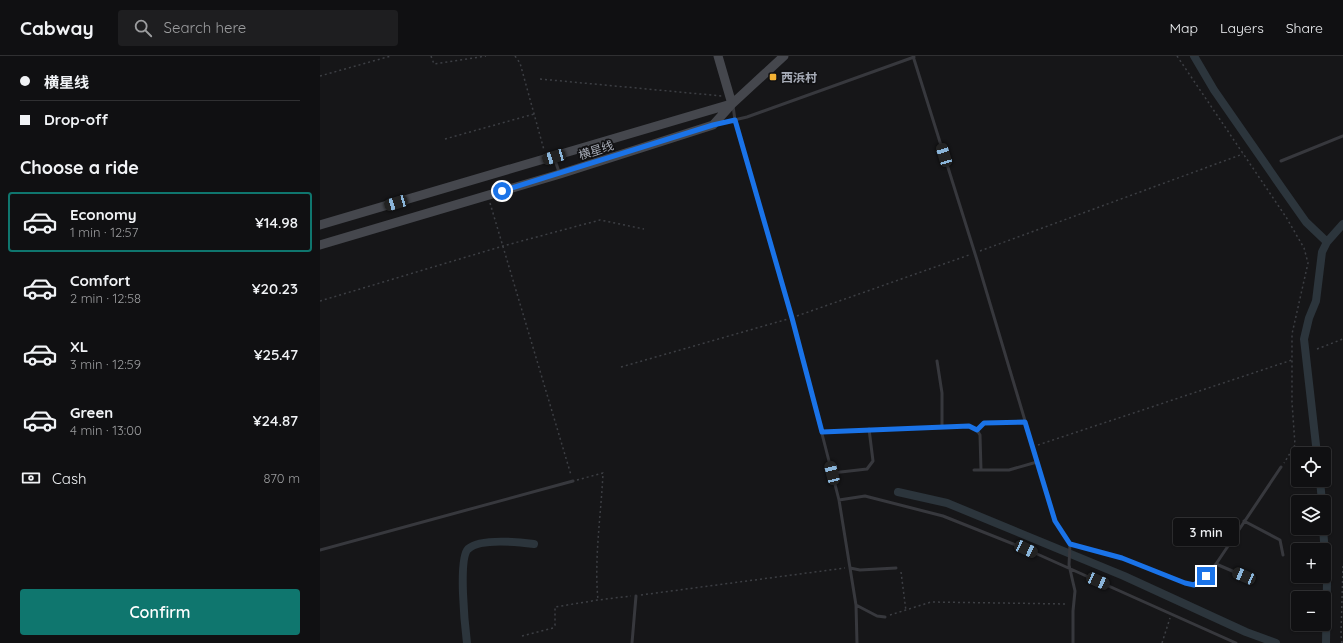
<!DOCTYPE html>
<meta charset="utf-8">
<style>
:root{--surface:#101012;--page:#1e1e20;--text:#f1f3f6;--muted:#9c9d9f;--line:#303032;--accent:#0f766e}
body{margin:0;font-family:Quicksand,"Noto Sans SC",sans-serif;background:var(--page);color:var(--text);height:100vh;display:flex;flex-direction:column;font-size:15px;white-space:nowrap}
*{box-sizing:border-box;margin:0}
p{font-size:13px;color:var(--muted)}
.icon{flex:none;width:22px;height:22px;fill:none;stroke:currentColor;stroke-width:2;stroke-linecap:round;stroke-linejoin:round}
.map{position:relative;flex:1;overflow:hidden}
.drawer{display:flex;flex-direction:column;background:var(--surface);width:320px}
.drawer>*{flex:none}
.top-card{display:grid;align-content:center;height:88px;padding:0 20px;background:var(--surface)}
.tools{position:absolute;left:971px;top:391px;display:grid;gap:8px}
.tools a{display:grid;place-items:center;width:40px;height:40px;border-radius:4px;background:var(--surface);box-shadow:0 1px 3px #0004,0 0 0 1px var(--line);font-size:20px}
.end{position:absolute;width:18px;height:18px;margin:-9px;border:5px solid #1a73e8;background:#fff;box-shadow:0 0 0 2px #fff}
.from{border-radius:50%}
.bubble{position:absolute;height:28px;border-radius:4px;background:var(--surface);box-shadow:0 1px 3px #0004,0 0 0 1px var(--line);font-size:13px;font-weight:600;line-height:28px;text-align:center}
.car{position:absolute;width:12px;height:24px;margin:-12px -6px;border-radius:5px;box-shadow:0 0 3px 1px #0007;background:linear-gradient(#222 24%,#8ab4d8 0 40%,#222 0 76%,#8ab4d8 0 86%,#222 0)}
.top-card b{display:flex;align-items:center;gap:14px;height:38px;font-size:15px}
.top-card b+b{border-top:1px solid var(--line)}
.top-card i{width:10px;height:10px;background:var(--text)}
ul{padding:0;list-style:none}
li{display:flex;align-items:center;gap:12px;height:60px;margin:0 8px 6px;padding:0 12px;border:2px solid transparent;border-radius:4px}
li div{flex:1}
li b{display:block;font-size:15px}
li em{font-style:normal;font-weight:600}
li.active{border-color:var(--accent)}
li>.icon{width:36px;height:36px;stroke-width:1.5}
h2{padding:0 20px;font-size:18px;line-height:48px}
.pay{display:flex;align-items:center;gap:10px;height:44px;padding:0 20px;font-size:15px}
.pay p{margin-inline-start:auto}
.primary-button{display:flex;gap:8px;margin-top:auto;padding:8px 20px}
.primary-button a{flex:1;height:46px;border-radius:4px;background:var(--accent);color:#fff;font-size:16px;font-weight:600;line-height:46px;text-align:center}
header{display:flex;align-items:center;gap:24px;box-sizing:border-box;height:56px;padding:0 20px;background:var(--surface);border-bottom:1px solid var(--line)}
header strong{font-size:19px}
nav{display:flex;gap:22px;margin-inline-start:auto;font-size:14px}
.search{width:280px;height:36px;background:var(--page);display:flex;align-items:center;gap:10px;box-sizing:border-box;padding:0 14px;border-radius:4px;color:var(--muted);font-size:15px}
main{display:flex;flex:1;min-height:0}
.map>svg:first-child{display:block}
.lines{fill:none;stroke-linecap:round;stroke-linejoin:round}
.canal{stroke:#2c353c;stroke-width:8}
.path{stroke:#3d3f44;stroke-width:1.5;stroke-dasharray:2 3;stroke-linecap:butt}
.lane{stroke:#37383d;stroke-width:3}
.secondary{stroke:#45474d;stroke-width:9}
.route{stroke:#1a73e8;stroke-width:5}
.poi-dot{fill:#f2b134;stroke:#111113;stroke-width:1.5}
.labels{text-anchor:middle;dominant-baseline:central;stroke-width:3.5;stroke-linejoin:round;paint-order:stroke}
.poi-label{font-size:12px;font-weight:bold;fill:#a8adb8;stroke:#111113;text-anchor:start}
.street-label{font-size:12px;fill:#a8adb8;stroke:#111113}
</style>
<header>
<strong>Cabway</strong>
<div class="search"><svg class="icon" aria-label="search" viewBox="0 0 24 24"><circle cx="10" cy="10" r="6"/><path d="M15 15l6 6"/></svg>Search here</div>
<nav><a>Map</a><a>Layers</a><a>Share</a></nav>
</header>
<main>
<section class="drawer">
<div class="top-card">
<b><i class="from"></i>横星线</b>
<b><i></i>Drop-off</b>
</div>
<h2>Choose a ride</h2>
<ul>
<li class="active"><svg class="icon" aria-label="car" viewBox="0 0 24 24"><path d="M5 17H2v-5l4-1 3-4h7l3 4 3 1v5h-3M9 17h6M6 11h13"/><circle cx="7" cy="17" r="2"/><circle cx="17" cy="17" r="2"/></svg><div><b>Economy</b><p>1 min · 12:57</p></div><em>¥14.98</em></li>
<li><svg class="icon" aria-label="car" viewBox="0 0 24 24"><path d="M5 17H2v-5l4-1 3-4h7l3 4 3 1v5h-3M9 17h6M6 11h13"/><circle cx="7" cy="17" r="2"/><circle cx="17" cy="17" r="2"/></svg><div><b>Comfort</b><p>2 min · 12:58</p></div><em>¥20.23</em></li>
<li><svg class="icon" aria-label="car" viewBox="0 0 24 24"><path d="M5 17H2v-5l4-1 3-4h7l3 4 3 1v5h-3M9 17h6M6 11h13"/><circle cx="7" cy="17" r="2"/><circle cx="17" cy="17" r="2"/></svg><div><b>XL</b><p>3 min · 12:59</p></div><em>¥25.47</em></li>
<li><svg class="icon" aria-label="car" viewBox="0 0 24 24"><path d="M5 17H2v-5l4-1 3-4h7l3 4 3 1v5h-3M9 17h6M6 11h13"/><circle cx="7" cy="17" r="2"/><circle cx="17" cy="17" r="2"/></svg><div><b>Green</b><p>4 min · 13:00</p></div><em>¥24.87</em></li>
</ul>
<div class="pay"><svg class="icon" aria-label="cash" viewBox="0 0 24 24"><path d="M3 7h18v10H3z"/><circle cx="12" cy="12" r="2"/></svg>Cash<p>870 m</p></div>
<div class="primary-button"><a>Confirm</a></div>
</section>
<div class="map">
<svg width="1023" height="587" viewBox="0 0 1023 587">
<rect width="100%" height="100%" fill="#161618"/>
<g class="lines">
<path class="canal" d="M874,0L894,34L962,132L986,166L1007,186
M997,398L984,283L989,262L996,245L1002,196L1007,186L1023,168
M1000,424L1002,446
M578,436L627,447L804,520L926,576L956,587
M1003,472L1007,525L1006,587
M147,587C145,571 138,503 148,493C160,482 198,486 214,488"/>
<path class="path" d="M111,0L114,8L166,0
M195,0L200,7L224,94
M857,0L966,161L984,192L988,207L972,278V346L975,389L964,407
M0,20L71,0
M220,23L402,40
M125,83L214,58
M170,147L251,419
M660,195L923,98
M0,245L183,190L280,164L324,173
M477,260L649,199
M997,293L1023,283
M301,311L468,263
M718,389L972,304
M257,424L283,417C281,460 274,502 278,544
M581,516L586,555
M321,539L525,512
M570,559L611,546L748,548
M202,580L233,572L235,569V551L278,544L311,540
M842,587L850,562
M1022,587L1021,579L1023,508"/>
<path class="lane" d="M593,0L657,204L735,465L750,488L749,509L755,535L753,555V587
M413,50L415,64L472,261L519,444L536,549L537,587
M397,68L427,61L594,1
M234,101L239,116
M961,105L1023,80
M617,305L622,337V371
M657,374L664,367L705,366
M502,376L649,370L657,374L660,379L661,414
M654,414H689L717,406
M512,417L547,413L553,405L549,373
M519,444L545,440L623,460L706,493L916,587
M924,465L960,484L963,499
M750,488L802,502L865,527L874,529L886,520L896,508L961,411
M0,494L253,425
M896,508L924,520
M530,512L540,514L576,512
M536,549L557,560L565,561
M312,587L316,540"/>
<path class="secondary" d="M398,0L412,48
M0,169L411,48
M0,189L240,118L393,69L412,48L464,0"/>
</g>
<g class="lines">
<path class="route" d="M182,135L393,69L415,64L472,262L502,376L649,370L657,374L664,367L705,366L735,465L750,488L802,502L865,527L874,529L886,520"/>
</g>
<rect class="poi-dot" x="449" y="17" width="8" height="8" rx="2"/>
<g class="labels">
<g class="poi-label">
<text x="461" y="21">西浜村</text>
</g>
<g class="street-label">
<text transform="translate(276 94) rotate(-18)">横星线</text>
</g>
</g>
</svg>
<div class="tools">
<a><svg class="icon" aria-label="locate" viewBox="0 0 24 24"><circle cx="12" cy="12" r="6"/><path d="M12 2v4M12 18v4M2 12h4M18 12h4"/></svg></a>
<a><svg class="icon" aria-label="layers" viewBox="0 0 24 24"><path d="M12 4l9 5-9 5-9-5zM3 14l9 5 9-5"/></svg></a>
<a>+</a>
<a>−</a>
</div>
<i class="end from" style="left:182px;top:135px"></i>
<i class="end" style="left:886px;top:520px"></i>
<div class="bubble" style="left:853px;top:462px;width:66px">3 min</div>
<i class="car" style="left:624px;top:99px;rotate:343deg"></i>
<i class="car" style="left:234px;top:101px;rotate:254deg"></i>
<i class="car" style="left:76px;top:147px;rotate:254deg"></i>
<i class="car" style="left:512px;top:417px;rotate:346deg"></i>
<i class="car" style="left:706px;top:493px;rotate:115deg"></i>
<i class="car" style="left:924px;top:520px;rotate:293deg"></i>
<i class="car" style="left:778px;top:525px;rotate:114deg"></i>
</div>
</main>
